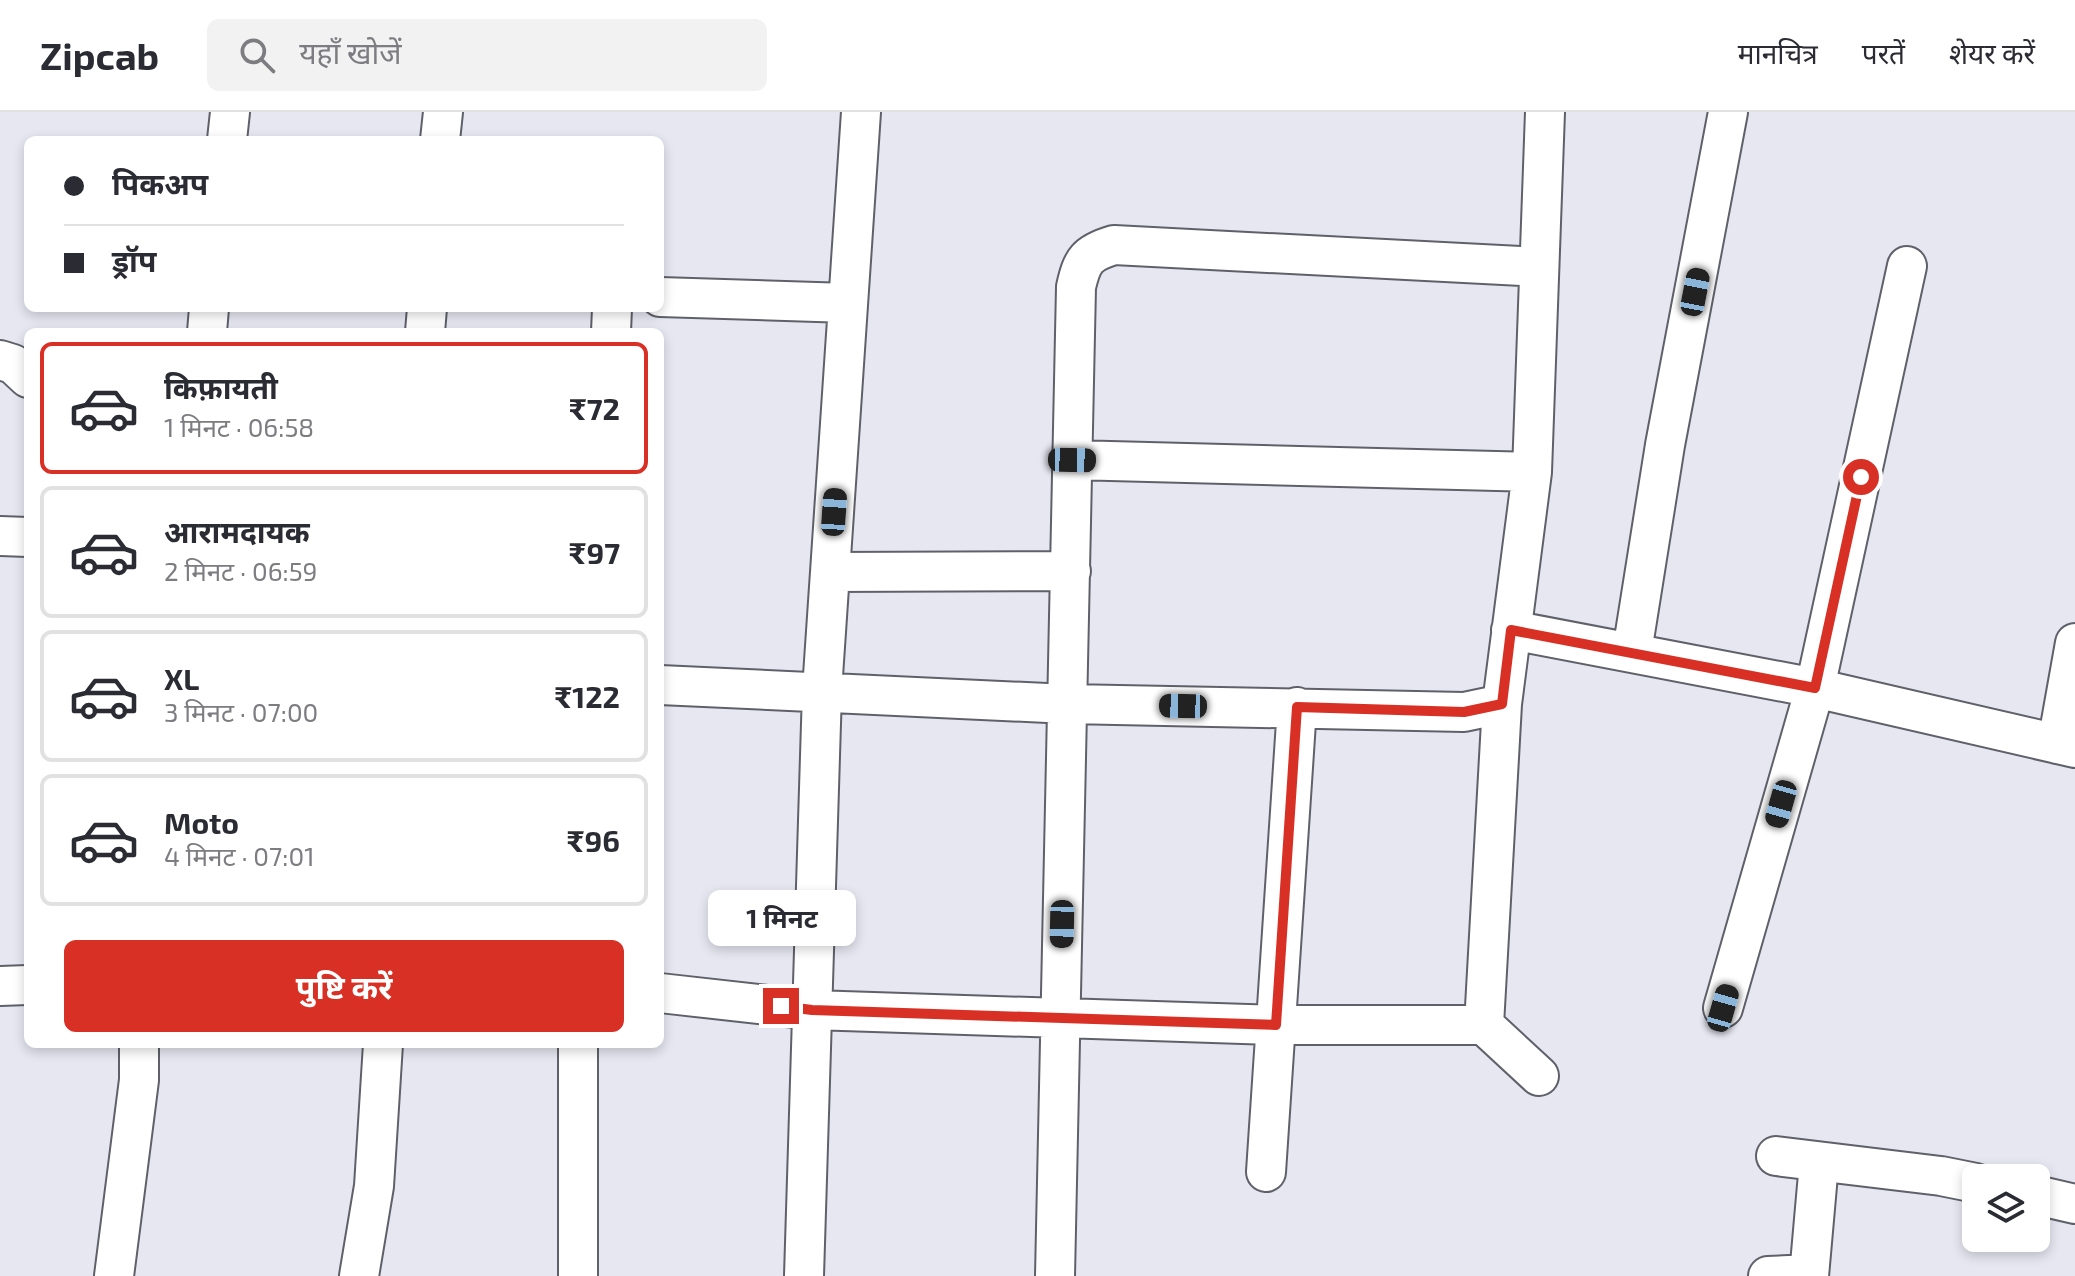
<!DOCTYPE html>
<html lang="hi">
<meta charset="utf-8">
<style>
:root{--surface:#fff;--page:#f2f2f3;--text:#2b2b33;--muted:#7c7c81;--line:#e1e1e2;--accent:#d93025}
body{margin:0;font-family:"Exo 2","Noto Sans Devanagari",sans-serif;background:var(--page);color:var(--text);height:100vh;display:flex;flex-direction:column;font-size:30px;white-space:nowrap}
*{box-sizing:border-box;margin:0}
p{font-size:26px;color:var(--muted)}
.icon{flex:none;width:44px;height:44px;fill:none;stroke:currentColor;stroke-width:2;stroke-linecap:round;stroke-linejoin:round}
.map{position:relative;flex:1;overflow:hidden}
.side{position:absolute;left:24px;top:216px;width:640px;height:720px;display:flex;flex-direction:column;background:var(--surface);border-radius:12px;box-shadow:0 4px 12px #0003}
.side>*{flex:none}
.banner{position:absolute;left:24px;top:24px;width:640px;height:176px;border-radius:12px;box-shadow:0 4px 12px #0003;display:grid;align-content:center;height:176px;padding:0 40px;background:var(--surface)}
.controls{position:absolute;left:1962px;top:1052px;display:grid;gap:16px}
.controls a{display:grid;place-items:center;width:88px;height:88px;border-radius:12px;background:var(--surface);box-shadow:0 4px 12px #0003;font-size:40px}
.end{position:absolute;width:36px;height:36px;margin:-18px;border:10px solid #d93025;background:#fff;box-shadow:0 0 0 4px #fff}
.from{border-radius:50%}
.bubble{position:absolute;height:56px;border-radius:12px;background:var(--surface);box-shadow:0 4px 12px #0003;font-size:26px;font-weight:700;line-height:56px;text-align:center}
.car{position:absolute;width:24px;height:48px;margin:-24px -12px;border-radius:10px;box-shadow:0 0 6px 2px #0007;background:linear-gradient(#222 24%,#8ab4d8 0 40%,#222 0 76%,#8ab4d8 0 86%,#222 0)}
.banner b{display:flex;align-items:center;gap:28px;height:76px;font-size:30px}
.banner b+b{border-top:2px solid var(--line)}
.banner i{width:20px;height:20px;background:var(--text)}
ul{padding:14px 0 0;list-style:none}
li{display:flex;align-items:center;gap:24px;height:132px;margin:0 16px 12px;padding:0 24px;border:4px solid var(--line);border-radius:12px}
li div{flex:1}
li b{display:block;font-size:30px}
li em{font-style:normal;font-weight:700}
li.current{border-color:var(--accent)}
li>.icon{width:72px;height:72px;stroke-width:1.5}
.button{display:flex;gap:16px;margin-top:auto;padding:16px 40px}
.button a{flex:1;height:92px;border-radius:12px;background:var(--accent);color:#fff;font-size:32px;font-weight:700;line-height:92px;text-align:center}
header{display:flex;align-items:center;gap:48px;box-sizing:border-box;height:112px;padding:0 40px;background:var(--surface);border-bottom:2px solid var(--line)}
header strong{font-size:38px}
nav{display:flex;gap:44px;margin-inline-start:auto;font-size:28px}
.search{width:560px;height:72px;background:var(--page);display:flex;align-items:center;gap:20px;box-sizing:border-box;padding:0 28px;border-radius:12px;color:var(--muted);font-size:30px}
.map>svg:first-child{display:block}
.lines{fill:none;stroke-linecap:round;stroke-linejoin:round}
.minor-casing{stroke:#5f6069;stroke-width:42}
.minor{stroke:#fff;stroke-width:38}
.route{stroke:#d93025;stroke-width:10}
</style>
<header>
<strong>Zipcab</strong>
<div class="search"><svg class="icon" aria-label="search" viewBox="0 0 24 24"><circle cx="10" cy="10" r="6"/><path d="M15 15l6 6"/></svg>यहाँ खोजें</div>
<nav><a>मानचित्र</a><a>परतें</a><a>शेयर करें</a></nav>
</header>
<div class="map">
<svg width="2075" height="1164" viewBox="0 0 2075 1164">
<rect width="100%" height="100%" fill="#e7e7f2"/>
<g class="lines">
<g class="minor-casing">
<path id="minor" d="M227,28L230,0
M440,28L443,0
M660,185L848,191
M207,220L209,196
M425,220L427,196
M611,220L612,196
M0,248L13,252L28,266
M1072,348L1532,360
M0,424L28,425
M830,460L1071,459
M1511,518L1815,576L2075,636
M1632,540L1665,333L1728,0
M660,573L1068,592L1464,600L1502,592L1532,360L1545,0
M1502,592L1484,913L1539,964
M2057,632L2075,531
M0,874L28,873
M660,881L812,898L1276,913H1484
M1723,896L1815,576L1907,154
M578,932V1164
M1776,1044L1941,1064L1976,1071
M1266,1060L1297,595
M2036,1083L2075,1092
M114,1164L139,968V932
M359,1164L374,1074L383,932
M804,1164L822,579L861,0
M1055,1164L1076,175C1082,148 1087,141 1114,133L1539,155
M1768,1164L1809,1162
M1809,1164L1819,1051"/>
</g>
<use href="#minor" class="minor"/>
</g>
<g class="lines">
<path class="route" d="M781,894L812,898L1276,913L1297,595L1464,600L1502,592L1511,518L1815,576L1861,365"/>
</g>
</svg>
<div class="controls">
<a><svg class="icon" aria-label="layers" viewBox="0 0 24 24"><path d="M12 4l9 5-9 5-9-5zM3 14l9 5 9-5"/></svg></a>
</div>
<i class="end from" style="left:1861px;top:365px"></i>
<i class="end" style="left:781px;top:894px"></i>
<div class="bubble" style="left:708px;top:778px;width:148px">1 मिनट</div>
<i class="car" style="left:1695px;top:180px;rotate:11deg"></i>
<i class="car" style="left:1072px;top:348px;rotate:91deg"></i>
<i class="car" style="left:834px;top:400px;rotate:4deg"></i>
<i class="car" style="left:1183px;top:594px;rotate:271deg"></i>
<i class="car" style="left:1781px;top:692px;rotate:196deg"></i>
<i class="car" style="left:1062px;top:812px;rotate:181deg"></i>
<i class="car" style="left:1723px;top:896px;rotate:16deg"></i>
<div class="banner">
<b><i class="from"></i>पिकअप</b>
<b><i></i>ड्रॉप</b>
</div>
<section class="side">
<ul>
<li class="current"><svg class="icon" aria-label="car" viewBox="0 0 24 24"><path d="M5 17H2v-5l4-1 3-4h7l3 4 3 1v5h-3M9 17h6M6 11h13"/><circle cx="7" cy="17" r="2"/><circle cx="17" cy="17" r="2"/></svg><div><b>किफ़ायती</b><p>1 मिनट · 06:58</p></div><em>₹72</em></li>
<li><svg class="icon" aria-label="car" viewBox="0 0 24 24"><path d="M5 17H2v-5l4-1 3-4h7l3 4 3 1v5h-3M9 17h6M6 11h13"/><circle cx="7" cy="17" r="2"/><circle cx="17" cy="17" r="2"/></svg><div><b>आरामदायक</b><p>2 मिनट · 06:59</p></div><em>₹97</em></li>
<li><svg class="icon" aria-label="car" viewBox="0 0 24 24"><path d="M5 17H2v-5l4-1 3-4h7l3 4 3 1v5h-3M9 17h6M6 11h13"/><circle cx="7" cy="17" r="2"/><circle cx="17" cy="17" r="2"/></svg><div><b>XL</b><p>3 मिनट · 07:00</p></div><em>₹122</em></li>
<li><svg class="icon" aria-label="car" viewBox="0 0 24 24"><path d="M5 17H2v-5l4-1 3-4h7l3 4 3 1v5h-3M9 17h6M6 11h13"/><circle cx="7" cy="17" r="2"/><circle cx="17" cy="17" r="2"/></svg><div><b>Moto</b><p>4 मिनट · 07:01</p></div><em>₹96</em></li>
</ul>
<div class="button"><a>पुष्टि करें</a></div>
</section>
</div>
